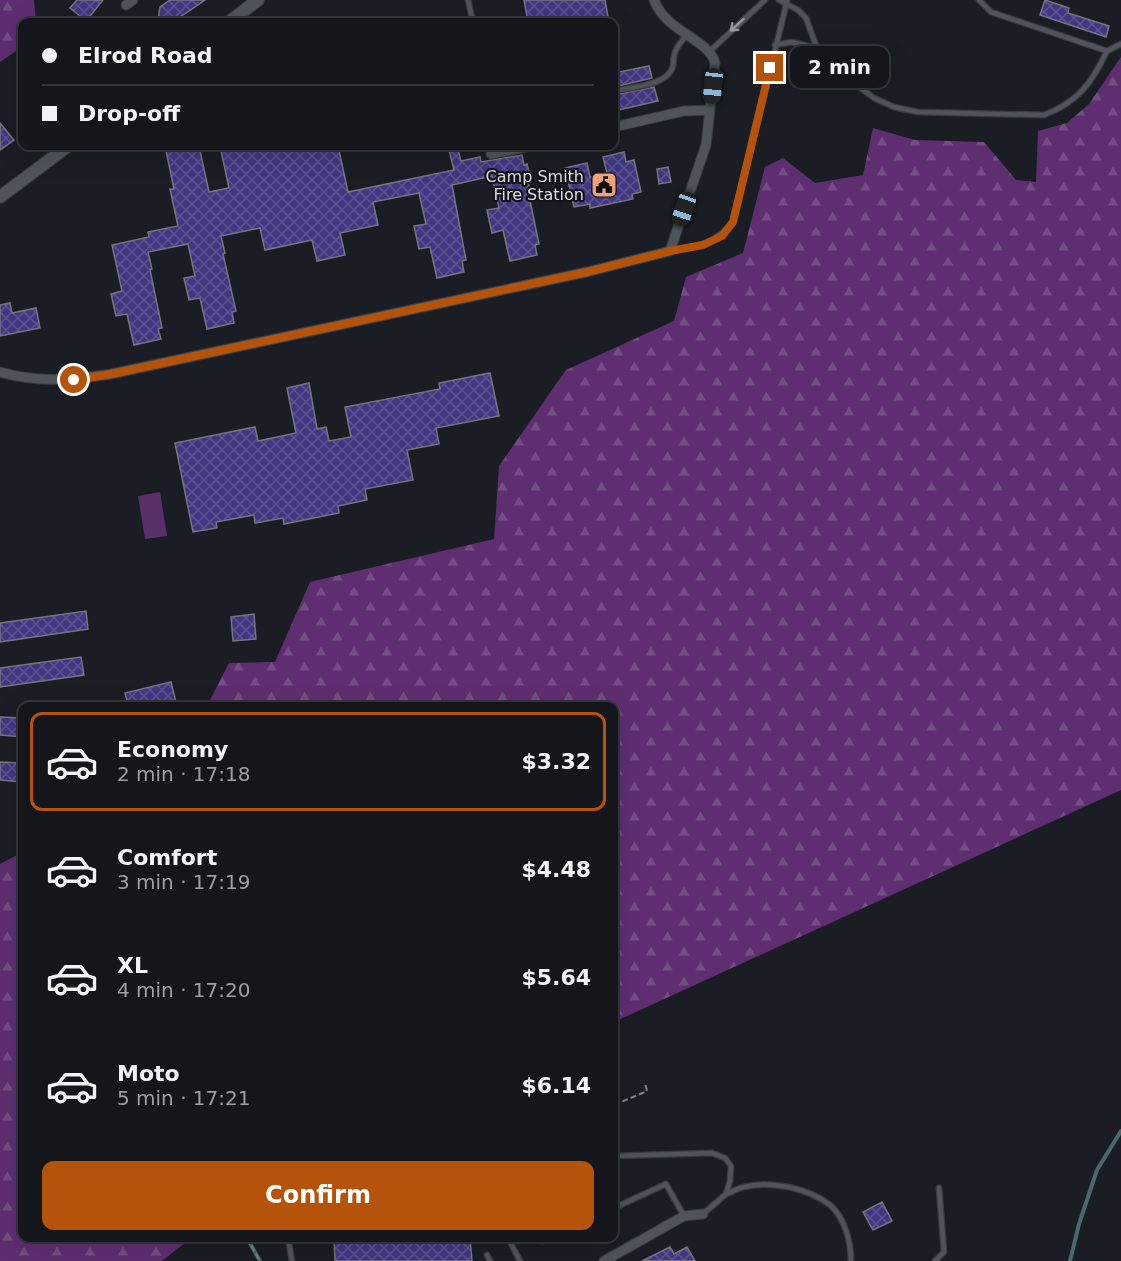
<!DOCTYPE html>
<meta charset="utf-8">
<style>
:root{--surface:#14161b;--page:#212328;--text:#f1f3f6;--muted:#9d9fa3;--line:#33353a;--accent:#b45309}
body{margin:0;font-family:"DejaVu Sans",sans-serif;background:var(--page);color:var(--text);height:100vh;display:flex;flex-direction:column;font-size:22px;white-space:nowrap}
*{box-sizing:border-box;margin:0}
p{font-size:20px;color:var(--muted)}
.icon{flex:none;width:33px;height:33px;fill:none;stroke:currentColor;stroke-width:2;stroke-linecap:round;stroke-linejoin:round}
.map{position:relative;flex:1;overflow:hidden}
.sheet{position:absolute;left:18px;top:702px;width:600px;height:540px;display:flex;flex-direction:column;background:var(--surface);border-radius:12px;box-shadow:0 6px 24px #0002,0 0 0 2px var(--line)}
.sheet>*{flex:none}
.guide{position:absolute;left:18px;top:18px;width:600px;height:132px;border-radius:12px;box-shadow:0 6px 24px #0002,0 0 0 2px var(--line);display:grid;align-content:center;height:132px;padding:0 24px;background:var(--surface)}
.end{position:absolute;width:27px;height:27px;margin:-14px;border:8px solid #b45309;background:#fff;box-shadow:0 0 0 3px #fff}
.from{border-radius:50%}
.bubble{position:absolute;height:42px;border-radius:12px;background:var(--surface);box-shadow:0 6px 24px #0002,0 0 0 2px var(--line);font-size:20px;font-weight:600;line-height:42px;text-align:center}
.car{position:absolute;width:18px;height:36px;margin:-18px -9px;border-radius:8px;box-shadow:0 0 4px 2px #0007;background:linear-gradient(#222 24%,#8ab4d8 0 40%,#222 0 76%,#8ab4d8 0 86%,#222 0)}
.guide b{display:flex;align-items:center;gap:21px;height:57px;font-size:22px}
.guide b+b{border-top:2px solid var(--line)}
.guide i{width:15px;height:15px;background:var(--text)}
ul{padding:10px 0 0;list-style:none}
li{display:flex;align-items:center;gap:18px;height:99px;margin:0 12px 9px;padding:0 12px;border:3px solid transparent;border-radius:12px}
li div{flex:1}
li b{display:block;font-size:22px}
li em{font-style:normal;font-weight:600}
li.on{border-color:var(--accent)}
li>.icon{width:54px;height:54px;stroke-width:1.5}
.primary-button{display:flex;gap:12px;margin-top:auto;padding:12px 24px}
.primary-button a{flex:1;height:69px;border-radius:12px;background:var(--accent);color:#fff;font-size:24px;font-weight:600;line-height:69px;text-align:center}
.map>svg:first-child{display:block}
.forest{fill:url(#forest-firs)}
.garden{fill:#593069}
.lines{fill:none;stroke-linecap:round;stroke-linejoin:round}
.stream{stroke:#486a6b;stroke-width:4}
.building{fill:url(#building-cross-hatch);stroke:#75757e;stroke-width:1.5}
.service-casing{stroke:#383b40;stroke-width:7}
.minor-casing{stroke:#383b40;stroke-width:11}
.tertiary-casing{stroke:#383b40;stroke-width:14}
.path{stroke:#7f8388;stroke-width:2;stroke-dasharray:6 3;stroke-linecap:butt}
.service{stroke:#4f545b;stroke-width:4.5}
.minor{stroke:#4f545b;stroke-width:9}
.tertiary{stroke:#4f545b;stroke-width:12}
.oneway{stroke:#94989e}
.route{stroke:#b45309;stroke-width:8}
.labels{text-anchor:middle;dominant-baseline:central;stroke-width:4.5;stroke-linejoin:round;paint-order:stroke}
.poi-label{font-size:16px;fill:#dadde1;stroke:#11151b;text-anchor:end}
</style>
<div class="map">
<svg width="1121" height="1261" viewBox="0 0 1121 1261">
<defs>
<pattern id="forest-firs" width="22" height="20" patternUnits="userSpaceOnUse" patternTransform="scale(1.5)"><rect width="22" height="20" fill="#5f2e71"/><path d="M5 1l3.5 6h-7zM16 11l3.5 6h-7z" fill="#754c85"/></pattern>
<pattern id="building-cross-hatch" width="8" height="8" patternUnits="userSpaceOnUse" patternTransform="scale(1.5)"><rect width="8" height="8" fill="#413781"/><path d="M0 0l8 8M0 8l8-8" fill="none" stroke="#5c5493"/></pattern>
</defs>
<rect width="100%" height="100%" fill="#1a1e24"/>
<path class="forest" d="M0,0H34L36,22H22V47L0,62Z
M1121,57V790L614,1022V706H207L229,663L275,662L310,582L494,539L499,466L566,370L674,321L686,277L743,253L765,167L783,158L815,183L863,175L873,128L915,140L984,142L1016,180L1036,182L1038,131L1067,123L1089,104Z
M21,853L22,1238H191L162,1261H0V864Z"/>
<path class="garden" d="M160,492L167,536L145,539L138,496Z"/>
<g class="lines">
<path class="stream" d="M247,1238L260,1261
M1070,1261L1079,1224L1097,1170L1121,1131"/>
</g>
<path class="building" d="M77,0H103L86,21L70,8Z
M170,0H205L173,22H166L158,19L160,7Z
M524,0H605L609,22H528Z
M1045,0L1069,8L1068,13L1109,26L1106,37L1040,15Z
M649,66L652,78L614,87V73Z
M654,87L658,101L614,111V95Z
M0,123L14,140L0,150Z
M165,146H199L209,192L229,188L220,146H338L348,192L454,170L448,146H457L461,161L480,157L481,162L522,155L524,165L527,164L530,176L527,177L529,186H527L539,244L535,245L537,255L510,261L503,230L492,233L487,210L499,208L492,176L452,185L466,260L462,261L464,272L437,278L430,247L419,249L414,226L426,224L419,193L373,202L378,225L340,233L345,255L317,261L312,240L265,250L260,228L221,236L225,253L223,254L236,311L232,312L234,323L207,329L200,298L189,300L184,278L195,276L188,244L148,252L152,269L150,270L162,328L158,329L161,339L134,345L127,314L116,316L111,294L122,291L112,245L149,237L148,232L178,226L170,189H174Z
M624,152L626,162L634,160L641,192L632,194L633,199L590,208V204L574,207L565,168L587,163L590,177L607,173L603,157Z
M668,167L671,182L659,184L657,169Z
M10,303L12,313L36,308L40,328L0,336V305Z
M490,373L499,416L436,428L439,444L407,450L413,480L365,489L367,500L338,506L339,513L284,524L283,518L255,523L254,515L216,522L217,528L193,532L175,443L255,427L258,441L296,433L287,388L309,383L317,429L326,427L329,441L351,437L345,407L440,389L439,383Z
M86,611L88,629L0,642V623Z
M254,614L256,639L233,641L231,617Z
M81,657L84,675L0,687V668Z
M171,682L177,706H143L142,701L128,705L125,693Z
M0,717L22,718V737L0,735Z
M0,762L22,763V782L0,780Z
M882,1202L892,1221L873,1230L863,1212Z
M334,1238H470L472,1261H335Z
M670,1247L674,1254L687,1247L695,1261H642Z"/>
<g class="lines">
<g class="service-casing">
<path id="service" d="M468,0L473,22
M779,0L798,10L806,18L821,59L874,98L894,107L918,112L1044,115C1078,102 1092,83 1107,51L991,12L979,0
M775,45L792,42L816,48
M710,51L765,0
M1107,51L1121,44
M614,91C631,87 668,86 673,66C674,63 673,59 674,56C675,48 681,42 686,36
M670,251C697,246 714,245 733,222L787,1
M614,1156L712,1153L725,1158L731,1166L730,1181L726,1194L703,1214
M726,1194C732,1192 738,1188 744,1187C770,1180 808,1188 830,1205C845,1218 851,1242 851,1261
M614,1208L666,1184L684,1216
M288,1238L292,1261
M508,1238L520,1261
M542,1241L550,1238
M487,1255L490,1261
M935,1261L944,1252L939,1188"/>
</g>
<g class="minor-casing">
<path id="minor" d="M126,5L133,0
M614,127L684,111L710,110
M491,154L531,146
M0,372C38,383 73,380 111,374L587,272L670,251L706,145L715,63C709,39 666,32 654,0
M604,1261L684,1216L703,1214"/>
</g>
<g class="tertiary-casing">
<path id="tertiary" d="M229,22L258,0
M0,197L68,146"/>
</g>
<path class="path" d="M614,1105L647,1091L645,1083
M247,1238L260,1261"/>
<use href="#service" class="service"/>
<use href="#minor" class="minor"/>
<use href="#tertiary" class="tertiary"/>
</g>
<defs><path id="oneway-shaft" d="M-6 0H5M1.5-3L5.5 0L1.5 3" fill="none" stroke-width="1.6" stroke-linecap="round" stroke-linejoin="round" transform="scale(1.5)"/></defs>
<use class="oneway" href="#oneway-shaft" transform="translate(737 25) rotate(138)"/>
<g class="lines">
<path class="route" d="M74,380L111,374L587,272L670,251L703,245L722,236L733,222L770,68"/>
</g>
<defs>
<g id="civic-square" transform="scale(1.35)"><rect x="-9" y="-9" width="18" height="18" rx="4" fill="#f1a27b" stroke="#11151b"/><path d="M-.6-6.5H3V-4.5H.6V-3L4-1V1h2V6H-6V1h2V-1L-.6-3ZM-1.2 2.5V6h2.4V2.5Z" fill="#111"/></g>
</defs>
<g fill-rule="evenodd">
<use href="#civic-square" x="604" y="185"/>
</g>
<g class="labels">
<g class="poi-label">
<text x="584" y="176">Camp Smith<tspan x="584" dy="18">Fire Station</tspan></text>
</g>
</g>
</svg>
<i class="end from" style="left:74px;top:380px"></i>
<i class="end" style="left:770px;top:68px"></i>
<div class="bubble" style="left:790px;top:46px;width:99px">2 min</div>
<i class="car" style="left:713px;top:86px;rotate:186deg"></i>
<i class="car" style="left:684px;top:209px;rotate:199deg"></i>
<div class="guide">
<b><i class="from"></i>Elrod Road</b>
<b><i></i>Drop-off</b>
</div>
<section class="sheet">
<ul>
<li class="on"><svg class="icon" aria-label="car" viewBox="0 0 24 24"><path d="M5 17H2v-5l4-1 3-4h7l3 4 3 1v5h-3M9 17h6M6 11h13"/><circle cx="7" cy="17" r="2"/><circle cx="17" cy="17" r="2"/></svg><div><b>Economy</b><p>2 min · 17:18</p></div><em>$3.32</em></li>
<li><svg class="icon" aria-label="car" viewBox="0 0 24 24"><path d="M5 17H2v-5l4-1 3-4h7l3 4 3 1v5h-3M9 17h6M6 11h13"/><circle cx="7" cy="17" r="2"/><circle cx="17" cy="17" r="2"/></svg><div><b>Comfort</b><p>3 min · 17:19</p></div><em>$4.48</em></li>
<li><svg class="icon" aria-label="car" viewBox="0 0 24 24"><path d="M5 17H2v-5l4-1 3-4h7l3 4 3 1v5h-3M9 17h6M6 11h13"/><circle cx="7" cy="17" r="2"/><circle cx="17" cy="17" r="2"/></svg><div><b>XL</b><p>4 min · 17:20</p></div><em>$5.64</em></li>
<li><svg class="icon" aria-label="car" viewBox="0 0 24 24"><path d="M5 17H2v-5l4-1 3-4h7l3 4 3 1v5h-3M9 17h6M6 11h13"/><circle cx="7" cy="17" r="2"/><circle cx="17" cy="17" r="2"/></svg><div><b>Moto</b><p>5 min · 17:21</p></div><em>$6.14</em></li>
</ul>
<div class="primary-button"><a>Confirm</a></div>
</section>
</div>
